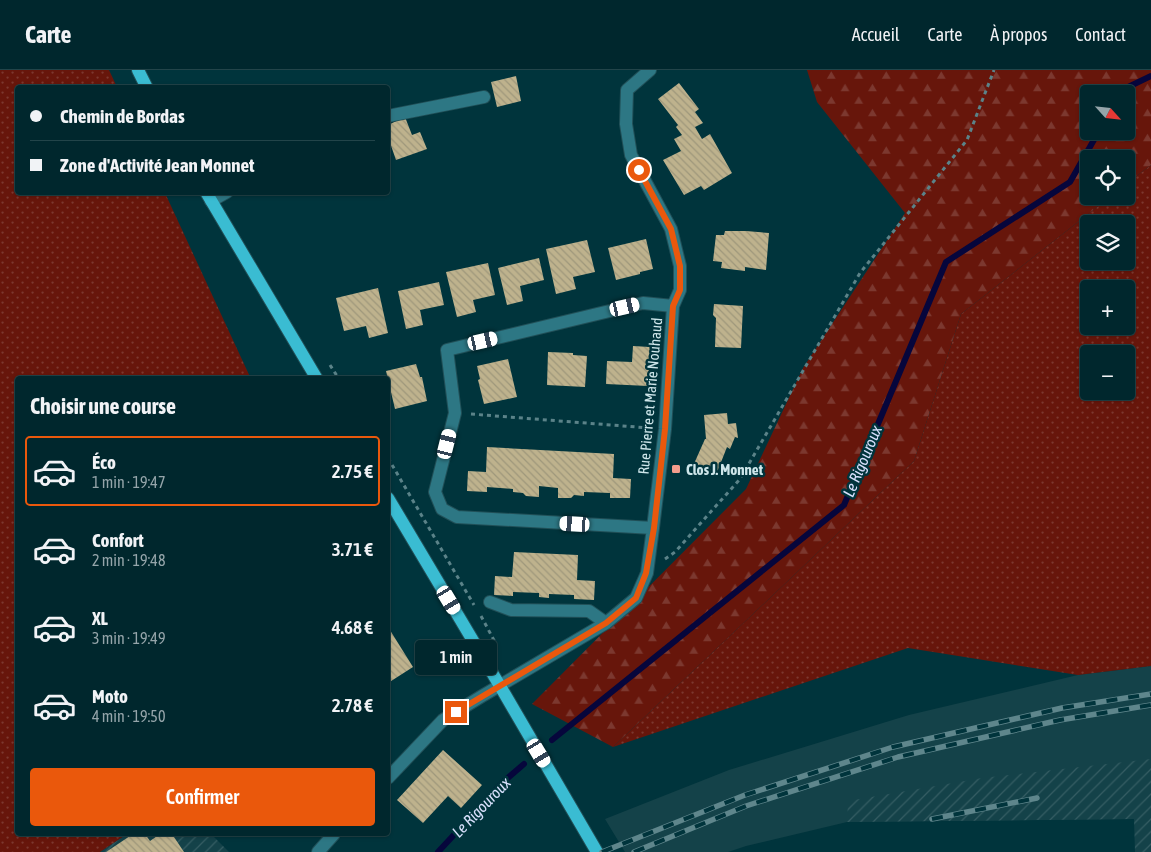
<!DOCTYPE html>
<html lang="fr">
<meta charset="utf-8">
<style>
:root{--surface:#00272d;--page:#0e3339;--text:#f1f3f6;--muted:#95a5aa;--line:#224449;--accent:#ea580c}
body{margin:0;font-family:"Asap Condensed",sans-serif;background:var(--page);color:var(--text);height:100vh;display:flex;flex-direction:column;font-size:19px;white-space:nowrap}
*{box-sizing:border-box;margin:0}
p{font-size:16px;color:var(--muted)}
.icon{flex:none;width:28px;height:28px;fill:none;stroke:currentColor;stroke-width:2;stroke-linecap:round;stroke-linejoin:round}
.map{position:relative;flex:1;overflow:hidden}
.sheet{position:absolute;left:15px;top:306px;width:375px;height:460px;display:flex;flex-direction:column;background:var(--surface);border-radius:5px;box-shadow:0 1px 4px #0004,0 0 0 1px var(--line)}
.sheet>*{flex:none}
.guide{position:absolute;left:15px;top:15px;width:375px;height:110px;border-radius:5px;box-shadow:0 1px 4px #0004,0 0 0 1px var(--line);display:grid;align-content:center;height:110px;padding:0 15px;background:var(--surface)}
.needle{width:32px;rotate:117deg}
.buttons{position:absolute;left:1080px;top:15px;display:grid;gap:10px}
.buttons a{display:grid;place-items:center;width:55px;height:55px;border-radius:5px;background:var(--surface);box-shadow:0 1px 4px #0004,0 0 0 1px var(--line);font-size:25px}
.end{position:absolute;width:22px;height:22px;margin:-11px;border:6px solid #ea580c;background:#fff;box-shadow:0 0 0 2px #fff}
.from{border-radius:50%}
.bubble{position:absolute;height:35px;border-radius:5px;background:var(--surface);box-shadow:0 1px 4px #0004,0 0 0 1px var(--line);font-size:16px;font-weight:600;line-height:35px;text-align:center}
.car{position:absolute;width:15px;height:30px;margin:-15px -8px;border-radius:6px;box-shadow:0 0 4px 1px #0007;background:linear-gradient(#fff 24%,#345 0 40%,#fff 0 76%,#345 0 86%,#fff 0)}
.guide b{display:flex;align-items:center;gap:18px;height:48px;font-size:19px}
.guide b+b{border-top:1px solid var(--line)}
.guide i{width:12px;height:12px;background:var(--text)}
ul{padding:0;list-style:none}
li{display:flex;align-items:center;gap:15px;height:70px;margin:0 10px 8px;padding:0 5px;border:2px solid transparent;border-radius:5px}
li div{flex:1}
li b{display:block;font-size:19px}
li em{font-style:normal;font-weight:600}
li.current{border-color:var(--accent)}
li>.icon{width:45px;height:45px;stroke-width:1.5}
h2{padding:0 15px;font-size:22px;line-height:60px}
.primary-button{display:flex;gap:10px;margin-top:auto;padding:10px 15px}
.primary-button a{flex:1;height:58px;border-radius:5px;background:var(--accent);color:#fff;font-size:20px;font-weight:600;line-height:58px;text-align:center}
header{display:flex;align-items:center;gap:30px;box-sizing:border-box;height:70px;padding:0 25px;background:var(--surface);border-bottom:1px solid var(--line)}
header strong{font-size:24px}
nav{display:flex;gap:28px;margin-inline-start:auto;font-size:18px}
.map>svg:first-child{display:block}
.built{fill:#144249}
.industrial{fill:url(#industrial-furrows)}
.grass{fill:url(#grass-dots);fill-rule:evenodd}
.forest{fill:url(#forest-firs);fill-rule:evenodd}
.lines{fill:none;stroke-linecap:round;stroke-linejoin:round}
.stream{stroke:#06063c;stroke-width:6}
.building{fill:url(#building-back-hatch)}
.minor-casing{stroke:#215058;stroke-width:14}
.major-casing{stroke:#215058;stroke-width:14}
.path{stroke:#5b8389;stroke-width:3;stroke-dasharray:4 4;stroke-linecap:butt}
.minor{stroke:#2d7784;stroke-width:12}
.major{stroke:#3abcd2;stroke-width:12}
.rail-casing{stroke:#5f868c;stroke-width:5.5}
.rail{stroke:#00343c;stroke-width:4;stroke-dasharray:11;stroke-linecap:butt}
.route{stroke:#ea580c;stroke-width:6}
.poi-dot{fill:#f49d8d;stroke:#00343c;stroke-width:2}
.labels{text-anchor:middle;dominant-baseline:central;stroke-width:5;stroke-linejoin:round;paint-order:stroke}
.street-label{font-size:15px;fill:#cee6ea;stroke:#00343c}
.poi-label{font-size:15px;font-weight:bold;fill:#cee6ea;stroke:#00343c;text-anchor:start}
.water-label{font-size:16px;font-style:italic;fill:#d8e1fd;stroke:#00343c}
</style>
<header>
<strong>Carte</strong>
<nav><a>Accueil</a><a>Carte</a><a>À propos</a><a>Contact</a></nav>
</header>
<div class="map">
<svg width="1151" height="782" viewBox="0 0 1151 782">
<defs>
<pattern id="industrial-furrows" width="10" height="10" patternUnits="userSpaceOnUse" patternTransform="scale(1.25)"><rect width="10" height="10" fill="#144249"/><path d="M-1 1l2-2M0 10L10 0M9 11l2-2" fill="none" stroke="#355d63"/></pattern>
<pattern id="grass-dots" width="8" height="8" patternUnits="userSpaceOnUse" patternTransform="scale(1.25)"><rect width="8" height="8" fill="#67160b"/><path d="M2 2h.1M6 6h.1" fill="none" stroke="#7c382f" stroke-width="1.8" stroke-linecap="round"/></pattern>
<pattern id="forest-firs" width="22" height="20" patternUnits="userSpaceOnUse" patternTransform="scale(1.25)"><rect width="22" height="20" fill="#67160b"/><path d="M5 1l3.5 6h-7zM16 11l3.5 6h-7z" fill="#7c382f"/></pattern>
<pattern id="building-back-hatch" width="6" height="6" patternUnits="userSpaceOnUse" patternTransform="scale(1.25)"><rect width="6" height="6" fill="#beb28d"/><path d="M-1 5l2 2M0 0l6 6M5-1l2 2" fill="none" stroke="#9e977b"/></pattern>
</defs>
<rect width="100%" height="100%" fill="#00343c"/>
<path class="built" d="M1151,596V748L1135,749L847,752L746,776L728,782H625L605,749L729,700L909,645L1078,605Z"/>
<path class="industrial" d="M1151,689V782H1135L1134,749L847,752L848,731L982,708Z
M127,764H211L229,782H100Z"/>
<path class="grass" d="M0,0H109L117,17L18,18V122L165,123L251,309H18V764H127L100,782H0Z
M1151,95V596L1078,605L908,578L613,677L914,391L961,244L1111,126H1126V114ZM1089,154H1126V191H1089ZM1089,219H1126V256H1089ZM1089,284H1126V321H1089Z"/>
<path class="forest" d="M807,0H1151V95L1126,114V89H1089V126H1111L961,244L914,391L613,677L532,634L746,419L803,298L905,143L817,32ZM1089,24H1126V61H1089Z"/>
<g class="lines">
<path class="stream" d="M1121,24L1124,19L1151,6
M552,670L844,435L946,192L1070,112L1099,61
M438,782L503,712L524,694"/>
</g>
<path class="building" d="M516,6L521,31L497,37L491,12Z
M679,13L699,39L695,42L703,53L695,57L702,69L710,64L732,103L704,120L701,116L684,125L663,90L681,81L674,69L682,65L676,57L678,55L658,29Z
M405,47L412,65L420,62L427,79L396,90L388,67V55Z
M725,161H746L769,163L766,200L745,197V201L721,198L722,192L713,191L716,165H724Z
M646,169L653,199L640,202V204L616,210L608,178Z
M587,170L595,202L573,207L576,219L556,224L546,179Z
M539,188L544,210L520,216L523,231L507,235L498,198Z
M488,193L495,225L473,230L476,242L457,247L446,202Z
M439,212L444,235L420,240L423,255L406,259L398,221Z
M378,218L388,263L369,268L366,256L344,261L336,228Z
M714,234L743,236L741,278L715,277L716,248L713,245Z
M633,276L650,277L648,316L606,314L607,291L632,292Z
M548,282L573,283V285L587,286L585,317L547,315Z
M508,289L517,327L484,334L478,310L480,309L477,296Z
M416,294L420,307H422L427,331L395,339L386,301Z
M727,343L728,354L736,353L738,368L735,367L730,379L727,377L716,405L693,396L705,369H706L704,345Z
M487,377L614,384L613,408L631,409L630,428H610V423L584,422V426L574,425L571,428H558V418L539,416V427L526,426L523,423L513,422V419L487,417V422L467,421L468,401L486,402Z
M514,482L578,485L577,510L595,511L594,530L574,529V525L549,524V528L539,527V523L513,522V526L494,525L495,506L512,507Z
M388,557L413,597L388,613Z
M443,680L482,715L461,738L448,726L423,753L397,730Z
M133,764H145L150,771L160,764H172L184,782H106Z"/>
<g class="lines">
<g class="minor-casing">
<path id="minor" d="M388,46L484,27
M211,131L227,122
M653,458L457,447L442,439L435,422L455,343L447,280L643,233L673,236
M490,532L511,540L589,541L606,553
M388,708L443,650L482,626L606,553L636,528L647,503L653,458L665,359L673,236L680,220V196L671,159L631,85L626,54L627,20L650,0
M318,782L334,764"/>
</g>
<g class="major-casing">
<path id="major" d="M138,0L147,18
M206,122L317,309
M388,428L500,616L597,782"/>
</g>
<path class="path" d="M330,295L339,309
M471,344L649,358
M388,388L474,535
M665,489L675,482L740,409L860,203L967,70L994,0
M481,546L496,574"/>
<use href="#minor" class="minor"/>
<use href="#major" class="major"/>
<g class="rail-casing">
<path id="rail" d="M932,749L1037,728
M602,782L745,725L893,677L1062,638L1151,624
M634,782L746,736L898,687L1060,650L1151,635"/>
</g>
<use href="#rail" class="rail"/>
</g>
<g class="lines">
<path class="route" d="M456,642L606,553L636,528L646,503L654,458L665,359L673,236L680,220V196L671,159L639,100"/>
</g>
<rect class="poi-dot" x="671" y="394" width="10" height="10" rx="2.5"/>
<g class="labels">
<g class="street-label">
<text transform="translate(650 326) rotate(-85)">Rue Pierre et Marie Nouhaud</text>
</g>
<g class="poi-label">
<text x="686" y="399">Clos J. Monnet</text>
</g>
<g class="water-label">
<text transform="translate(862 391) rotate(-67)">Le Rigouroux</text>
<text transform="translate(481 737) rotate(-46)">Le Rigouroux</text>
</g>
</g>
</svg>
<div class="buttons">
<a><svg class="needle" viewBox="-14 -14 28 28"><path d="M0-13l5 13h-10z" fill="#e53935"/><path d="M0 13l5-13h-10z" fill="#95a5aa"/></svg></a>
<a><svg class="icon" aria-label="locate" viewBox="0 0 24 24"><circle cx="12" cy="12" r="6"/><path d="M12 2v4M12 18v4M2 12h4M18 12h4"/></svg></a>
<a><svg class="icon" aria-label="layers" viewBox="0 0 24 24"><path d="M12 4l9 5-9 5-9-5zM3 14l9 5 9-5"/></svg></a>
<a>+</a>
<a>−</a>
</div>
<i class="end from" style="left:639px;top:100px"></i>
<i class="end" style="left:456px;top:642px"></i>
<div class="bubble" style="left:415px;top:570px;width:82px">1 min</div>
<i class="car" style="left:625px;top:237px;rotate:77deg"></i>
<i class="car" style="left:483px;top:271px;rotate:77deg"></i>
<i class="car" style="left:447px;top:374px;rotate:14deg"></i>
<i class="car" style="left:575px;top:454px;rotate:273deg"></i>
<i class="car" style="left:449px;top:530px;rotate:149deg"></i>
<i class="car" style="left:539px;top:683px;rotate:149deg"></i>
<div class="guide">
<b><i class="from"></i>Chemin de Bordas</b>
<b><i></i>Zone d'Activité Jean Monnet</b>
</div>
<section class="sheet">
<h2>Choisir une course</h2>
<ul>
<li class="current"><svg class="icon" aria-label="car" viewBox="0 0 24 24"><path d="M5 17H2v-5l4-1 3-4h7l3 4 3 1v5h-3M9 17h6M6 11h13"/><circle cx="7" cy="17" r="2"/><circle cx="17" cy="17" r="2"/></svg><div><b>Éco</b><p>1 min · 19:47</p></div><em>2.75 €</em></li>
<li><svg class="icon" aria-label="car" viewBox="0 0 24 24"><path d="M5 17H2v-5l4-1 3-4h7l3 4 3 1v5h-3M9 17h6M6 11h13"/><circle cx="7" cy="17" r="2"/><circle cx="17" cy="17" r="2"/></svg><div><b>Confort</b><p>2 min · 19:48</p></div><em>3.71 €</em></li>
<li><svg class="icon" aria-label="car" viewBox="0 0 24 24"><path d="M5 17H2v-5l4-1 3-4h7l3 4 3 1v5h-3M9 17h6M6 11h13"/><circle cx="7" cy="17" r="2"/><circle cx="17" cy="17" r="2"/></svg><div><b>XL</b><p>3 min · 19:49</p></div><em>4.68 €</em></li>
<li><svg class="icon" aria-label="car" viewBox="0 0 24 24"><path d="M5 17H2v-5l4-1 3-4h7l3 4 3 1v5h-3M9 17h6M6 11h13"/><circle cx="7" cy="17" r="2"/><circle cx="17" cy="17" r="2"/></svg><div><b>Moto</b><p>4 min · 19:50</p></div><em>2.78 €</em></li>
</ul>
<div class="primary-button"><a>Confirmer</a></div>
</section>
</div>
